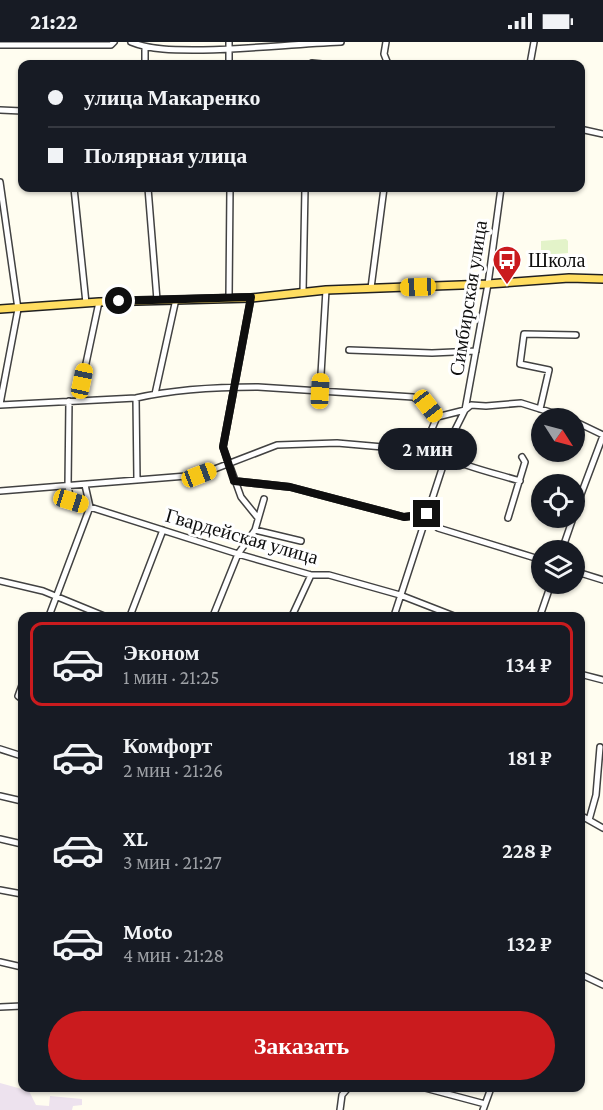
<!DOCTYPE html>
<html lang="ru">
<meta charset="utf-8">
<style>
:root{--surface:#171b24;--page:#20242c;--text:#f1f3f6;--muted:#9ea1a6;--line:#363941;--accent:#ca1b1e}
body{margin:0;font-family:"Crimson Pro",serif;background:var(--page);color:var(--text);height:100vh;display:flex;flex-direction:column;font-size:22px;white-space:nowrap}
*{box-sizing:border-box;margin:0}
p{font-size:20px;color:var(--muted)}
.icon{flex:none;width:33px;height:33px;fill:none;stroke:currentColor;stroke-width:2;stroke-linecap:round;stroke-linejoin:round}
.map{position:relative;flex:1;overflow:hidden}
.panel{position:absolute;left:18px;top:570px;width:567px;height:480px;display:flex;flex-direction:column;background:var(--surface);border-radius:12px;box-shadow:0 2px 4px #0004}
.panel>*{flex:none}
.top-card{position:absolute;left:18px;top:18px;width:567px;height:132px;border-radius:12px;box-shadow:0 2px 4px #0004;display:grid;align-content:center;height:132px;padding:0 30px;background:var(--surface)}
.needle{width:39px;rotate:126deg}
.tools{position:absolute;left:531px;top:366px;display:grid;gap:12px}
.tools a{display:grid;place-items:center;width:54px;height:54px;border-radius:50%;background:var(--surface);box-shadow:0 2px 4px #0004;font-size:30px}
.end{position:absolute;width:27px;height:27px;margin:-14px;border:8px solid #0f0f0f;background:#fff;box-shadow:0 0 0 3px #fff}
.from{border-radius:50%}
.bubble{position:absolute;height:42px;border-radius:21px;background:var(--surface);box-shadow:0 2px 4px #0004;font-size:20px;font-weight:600;line-height:42px;text-align:center}
.car{position:absolute;width:18px;height:36px;margin:-18px -9px;border-radius:8px;box-shadow:0 0 4px 2px #0007;background:linear-gradient(#f5c518 24%,#345 0 40%,#f5c518 0 76%,#345 0 86%,#f5c518 0)}
.top-card b{display:flex;align-items:center;gap:21px;height:57px;font-size:22px}
.top-card b+b{border-top:2px solid var(--line)}
.top-card i{width:15px;height:15px;background:var(--text)}
ul{padding:10px 0 0;list-style:none}
li{display:flex;align-items:center;gap:18px;height:84px;margin:0 12px 9px;padding:0 18px;border:3px solid transparent;border-radius:12px}
li div{flex:1}
li b{display:block;font-size:22px}
li em{font-style:normal;font-weight:600}
li.current{border-color:var(--accent)}
li>.icon{width:54px;height:54px;stroke-width:1.5}
.cta{display:flex;gap:12px;margin-top:auto;padding:12px 30px}
.cta a{flex:1;height:69px;border-radius:36px;background:var(--accent);color:#fff;font-size:24px;font-weight:600;line-height:69px;text-align:center}
.status{display:flex;justify-content:space-between;align-items:center;height:42px;padding:0 30px;background:var(--surface);direction:ltr}
.status svg{height:16px;fill:currentColor}
.map>svg:first-child{display:block}
.industrial{fill:#ede2ee}
.pitch{fill:#e3f3c9}
.lines{fill:none;stroke-linecap:round;stroke-linejoin:round}
.minor-casing{stroke:#424242;stroke-width:8}
.major-casing{stroke:#202020;stroke-width:10}
.minor{stroke:#fff;stroke-width:5}
.major{stroke:#ffdd60;stroke-width:7}
.route{stroke:#0f0f0f;stroke-width:8}
.labels{text-anchor:middle;dominant-baseline:central;stroke-width:6;stroke-linejoin:round;paint-order:stroke}
.poi-label{font-size:20px;fill:#0f0f0f;stroke:#fff;text-anchor:start}
.street-label{font-size:20px;fill:#0f0f0f;stroke:#fff}
</style>
<div class="status"><b>21:22</b><svg viewBox="0 0 49 12"><path d="M0 12V9h3v3zM5 12V6h3v6zM10 12V3h3v9zM15 12V0h3v12zM26 1h20v11H26zM47 4h2v5h-2z"/></svg></div>
<div class="map">
<svg width="603" height="1068" viewBox="0 0 603 1068">
<rect width="100%" height="100%" fill="#fffdf0"/>
<path class="industrial" d="M0,1041L29,1049L36,1063L49,1064L50,1054L82,1057V1063L73,1064L72,1068H0Z"/>
<path class="pitch" d="M566,197L568,199V211L543,213L541,211V199Z"/>
<g class="lines">
<g class="minor-casing">
<path id="minor" d="M131,0C153,9 179,8 203,8C249,7 295,2 341,0
M229,0V22
M386,0L384,12L388,22
M0,3H111L114,0
M145,6V22
M312,21L322,22
M530,22L534,0
M0,68L22,69
M580,87L603,92
M0,140L18,267L0,362
M74,146L86,261
M148,146L157,258
M371,246L384,146
M303,250L305,146
M229,255L230,146
M251,256L223,405L241,455L258,476
M349,308L432,311L476,309
M320,349L326,248
M155,352L176,257
M136,356L137,438
M69,359L68,444L71,459L238,512L311,533H329L400,553L454,574
M78,359L99,260
M0,363L136,356C176,347 218,345 258,345L413,355L428,364L437,375L465,368L471,363L486,364L521,361L569,376
M540,367L549,328L520,322L524,292L576,293
M574,379L603,393
M446,415C469,426 494,431 520,439
M234,439L290,445L404,475L427,472L438,486L542,518
M0,449L199,433L277,403L337,401L383,405L425,403L437,375
M574,471L603,394
M508,476L525,420L522,415
M255,488L301,499
M562,508L573,476
M574,529L603,538
M0,539L43,549L104,574
M49,574L90,465L85,443
M130,574L163,488
M213,574L238,512L255,488L264,457
M292,574L311,533
M394,574L454,390L465,368L488,242L501,146
M540,574L551,542
M580,632L603,638
M22,643L18,654L22,657
M0,707L22,714
M0,754L22,759
M580,773L603,786
M589,778L596,753L600,705
M0,797L22,802
M0,848L22,852
M0,920L22,925
M580,932L603,943
M0,965L22,964
M425,1046L485,1062
M340,1068L342,1053L348,1046
M483,1068L491,1046"/>
</g>
<g class="major-casing">
<path id="major" d="M0,267L99,260L251,256L326,248L488,242L569,236L603,237"/>
</g>
<use href="#minor" class="minor"/>
<use href="#major" class="major"/>
</g>
<g class="lines">
<path class="route" d="M119,259L251,255L223,405L234,439L290,445L404,475L427,472"/>
</g>
<defs>
<g id="bus-pin" transform="scale(1.5)"><path d="M0 17L-7.5 6A9.5 9.5 0 1 1 7.5 6Z" fill="#ca1b1e" stroke="#fff"/><path d="M-5-6H5V4H4V6H2V4H-2V6H-4V4H-5ZM-3.5-4V0h7V-4ZM-3.5 1.2v1.5H-2V1.2ZM2 1.2v1.5H3.5V1.2Z" fill="#fff"/></g>
</defs>
<g fill-rule="evenodd">
<use href="#bus-pin" x="507" y="218"/>
</g>
<g class="labels">
<g class="poi-label">
<text x="528" y="218">Школа</text>
</g>
<g class="street-label">
<text transform="translate(468 256) rotate(-81)">Симбирская улица</text>
<text transform="translate(242 494) rotate(16)">Гвардейская улица</text>
</g>
</g>
</svg>
<div class="tools">
<a><svg class="needle" viewBox="-14 -14 28 28"><path d="M0-13l5 13h-10z" fill="#e53935"/><path d="M0 13l5-13h-10z" fill="#9ea1a6"/></svg></a>
<a><svg class="icon" aria-label="locate" viewBox="0 0 24 24"><circle cx="12" cy="12" r="6"/><path d="M12 2v4M12 18v4M2 12h4M18 12h4"/></svg></a>
<a><svg class="icon" aria-label="layers" viewBox="0 0 24 24"><path d="M12 4l9 5-9 5-9-5zM3 14l9 5 9-5"/></svg></a>
</div>
<i class="end from" style="left:119px;top:259px"></i>
<i class="end" style="left:427px;top:472px"></i>
<div class="bubble" style="left:378px;top:386px;width:99px">2 мин</div>
<i class="car" style="left:418px;top:245px;rotate:268deg"></i>
<i class="car" style="left:82px;top:339px;rotate:12deg"></i>
<i class="car" style="left:320px;top:349px;rotate:3deg"></i>
<i class="car" style="left:428px;top:364px;rotate:142deg"></i>
<i class="car" style="left:199px;top:433px;rotate:69deg"></i>
<i class="car" style="left:71px;top:459px;rotate:107deg"></i>
<div class="top-card">
<b><i class="from"></i>улица Макаренко</b>
<b><i></i>Полярная улица</b>
</div>
<section class="panel">
<ul>
<li class="current"><svg class="icon" aria-label="car" viewBox="0 0 24 24"><path d="M5 17H2v-5l4-1 3-4h7l3 4 3 1v5h-3M9 17h6M6 11h13"/><circle cx="7" cy="17" r="2"/><circle cx="17" cy="17" r="2"/></svg><div><b>Эконом</b><p>1 мин · 21:25</p></div><em>134 ₽</em></li>
<li><svg class="icon" aria-label="car" viewBox="0 0 24 24"><path d="M5 17H2v-5l4-1 3-4h7l3 4 3 1v5h-3M9 17h6M6 11h13"/><circle cx="7" cy="17" r="2"/><circle cx="17" cy="17" r="2"/></svg><div><b>Комфорт</b><p>2 мин · 21:26</p></div><em>181 ₽</em></li>
<li><svg class="icon" aria-label="car" viewBox="0 0 24 24"><path d="M5 17H2v-5l4-1 3-4h7l3 4 3 1v5h-3M9 17h6M6 11h13"/><circle cx="7" cy="17" r="2"/><circle cx="17" cy="17" r="2"/></svg><div><b>XL</b><p>3 мин · 21:27</p></div><em>228 ₽</em></li>
<li><svg class="icon" aria-label="car" viewBox="0 0 24 24"><path d="M5 17H2v-5l4-1 3-4h7l3 4 3 1v5h-3M9 17h6M6 11h13"/><circle cx="7" cy="17" r="2"/><circle cx="17" cy="17" r="2"/></svg><div><b>Moto</b><p>4 мин · 21:28</p></div><em>132 ₽</em></li>
</ul>
<div class="cta"><a>Заказать</a></div>
</section>
</div>
